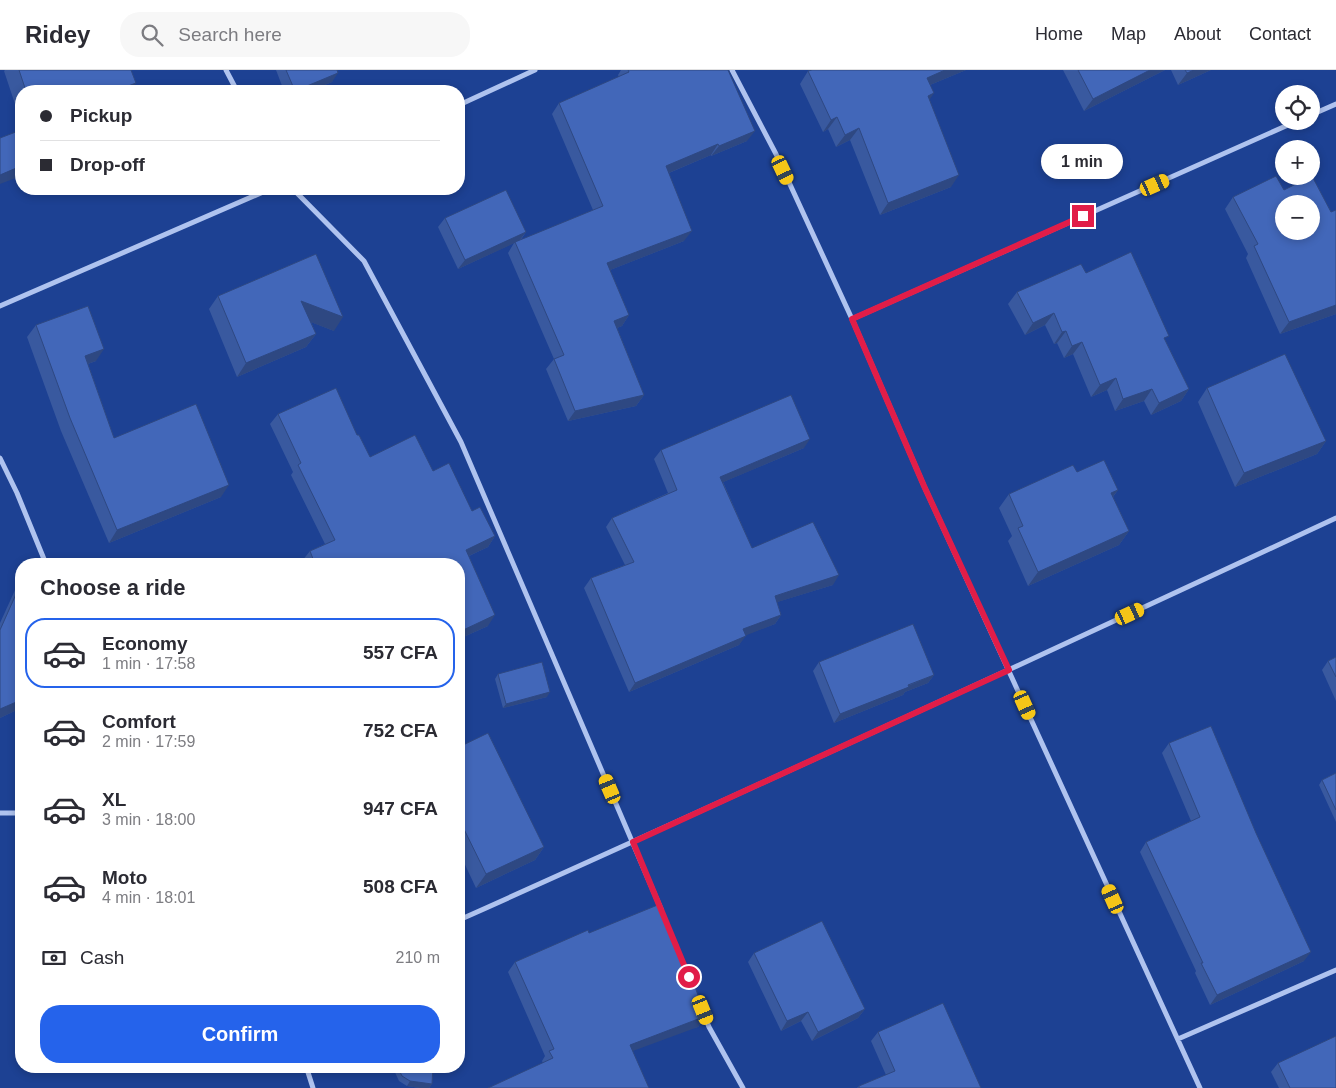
<!DOCTYPE html>
<meta charset="utf-8">
<style>
:root{--surface:#fff;--page:#f7f7f7;--text:#2b2b33;--muted:#7c7c81;--line:#e1e1e2;--accent:#2563eb}
body{margin:0;font-family:Arial,sans-serif;background:var(--page);color:var(--text);height:100vh;display:flex;flex-direction:column;font-size:19px;white-space:nowrap}
*{box-sizing:border-box;margin:0}
p{font-size:16px;color:var(--muted)}
.icon{flex:none;width:28px;height:28px;fill:none;stroke:currentColor;stroke-width:2;stroke-linecap:round;stroke-linejoin:round}
.map{position:relative;flex:1;overflow:hidden}
.side{position:absolute;left:15px;top:488px;width:450px;height:515px;display:flex;flex-direction:column;background:var(--surface);border-radius:20px;box-shadow:0 2px 8px #0003}
.side>*{flex:none}
.guide{position:absolute;left:15px;top:15px;width:450px;height:110px;border-radius:20px;box-shadow:0 2px 8px #0003;display:grid;align-content:center;height:110px;padding:0 25px;background:var(--surface)}
.tools{position:absolute;left:1275px;top:15px;display:grid;gap:10px}
.tools a{display:grid;place-items:center;width:45px;height:45px;border-radius:50%;background:var(--surface);box-shadow:0 2px 8px #0003;font-size:25px}
.end{position:absolute;width:22px;height:22px;margin:-11px;border:6px solid #e11d48;background:#fff;box-shadow:0 0 0 2px #fff}
.from{border-radius:50%}
.bubble{position:absolute;height:35px;border-radius:18px;background:var(--surface);box-shadow:0 2px 8px #0003;font-size:16px;font-weight:700;line-height:35px;text-align:center}
.car{position:absolute;width:15px;height:30px;margin:-15px -8px;border-radius:6px;box-shadow:0 0 4px 1px #0007;background:linear-gradient(#f5c518 24%,#345 0 40%,#f5c518 0 76%,#345 0 86%,#f5c518 0)}
.guide b{display:flex;align-items:center;gap:18px;height:48px;font-size:19px}
.guide b+b{border-top:1px solid var(--line)}
.guide i{width:12px;height:12px;background:var(--text)}
ul{padding:0;list-style:none}
li{display:flex;align-items:center;gap:15px;height:70px;margin:0 10px 8px;padding:0 15px;border:2px solid transparent;border-radius:20px}
li div{flex:1}
li b{display:block;font-size:19px}
li em{font-style:normal;font-weight:700}
li.active{border-color:var(--accent)}
li>.icon{width:45px;height:45px;stroke-width:1.5}
h2{padding:0 25px;font-size:22px;line-height:60px}
.pay{display:flex;align-items:center;gap:12px;height:55px;padding:0 25px;font-size:19px}
.pay p{margin-inline-start:auto}
.primary-button{display:flex;gap:10px;margin-top:auto;padding:10px 25px}
.primary-button a{flex:1;height:58px;border-radius:20px;background:var(--accent);color:#fff;font-size:20px;font-weight:700;line-height:58px;text-align:center}
header{display:flex;align-items:center;gap:30px;box-sizing:border-box;height:70px;padding:0 25px;background:var(--surface);border-bottom:1px solid var(--line)}
header strong{font-size:24px}
nav{display:flex;gap:28px;margin-inline-start:auto;font-size:18px}
.search{width:350px;height:45px;background:var(--page);display:flex;align-items:center;gap:12px;box-sizing:border-box;padding:0 18px;border-radius:20px;color:var(--muted);font-size:19px}
.map>svg:first-child{display:block}
.lines{fill:none;stroke-linecap:round;stroke-linejoin:round}
.street{stroke:#afc3ef;stroke-width:5}
.wall{fill:#39599f}
.shaded-wall{fill:#2e4882}
.building{fill:#4267b9;stroke:#2e4882;fill-rule:evenodd}
.route{stroke:#e11d48;stroke-width:6}
</style>
<header>
<strong>Ridey</strong>
<div class="search"><svg class="icon" aria-label="search" viewBox="0 0 24 24"><circle cx="10" cy="10" r="6"/><path d="M15 15l6 6"/></svg>Search here</div>
<nav><a>Home</a><a>Map</a><a>About</a><a>Contact</a></nav>
</header>
<div class="map">
<svg width="1336" height="1018" viewBox="0 0 1336 1018">
<rect width="100%" height="100%" fill="#1d4193"/>
<g class="lines">
<path class="street" d="M226,0L237,21
M732,0L776,84L852,249L924,416L1200,1018
M459,35L535,0
M1311,45L1336,34
M293,119L364,191L461,372L661,839
M0,236L270,119
M852,249L1297,51
M0,388L17,423L46,494
M0,743H21
M459,850C752,719 1044,584 1336,448
M703,942L709,957L743,1018
M1178,969L1336,900
M306,996L313,1018"/>
</g>
<path class="wall" d="M5,0H131L130,21H21V52L4,1Z
M276,0H337L332,12L310,21H284Z
M621,0H728L747,71L711,86V85L669,103L684,171L610,200L629,245L622,256L617,258L644,325L636,336L568,351L546,299L554,289L508,183L514,173L458,199L438,157L445,148L526,162L520,171L593,140L552,44L559,33L619,7L618,5Z
M812,0H966L930,15L929,30L951,117L880,145L850,70L836,77L828,59L823,62L800,14L808,1Z
M1063,0H1165L1084,41Z
M1171,0H1211L1178,15Z
M1284,120L1331,142L1336,140V244L1280,264L1246,188L1248,184L1225,139L1233,127Z
M316,184L334,261L311,252L316,264L306,277L237,307L209,239L218,226Z
M1086,203L1165,270L1189,319L1181,331L1151,345L1144,331L1115,341L1107,320L1091,327L1073,284L1064,288L1057,273L1054,274L1045,255L1025,265L1008,234L1017,222Z
M36,255L96,291L88,294L114,368L221,427L109,473L61,361L27,267Z
M1207,318L1326,371L1317,384L1235,417L1198,332Z
M278,344L357,365L370,387L433,401L495,466L488,477L469,486L488,556L459,569V494H303L302,491L310,481L325,474L291,405L293,402L270,354Z
M804,378L723,412L752,478L833,515L777,532L781,545L775,554L745,565L739,575L629,622L584,518L591,508L625,495L606,457L612,448L668,423L654,389L661,380Z
M1077,402L1118,420L1113,427L1129,461L1119,475L1028,516L1008,471L1012,466L999,438L1009,424Z
M21,511V638L0,648V553L15,520Z
M1336,587V631L1322,600L1328,591Z
M819,592L934,605L928,613L905,622L903,625L834,653L813,601Z
M498,604L547,627L503,638L495,609Z
M1169,673L1304,891L1210,935L1195,903L1196,901L1140,782L1146,772L1191,751L1162,683Z
M459,677L544,777L535,790L476,818L459,782Z
M1336,703V752L1319,715L1322,710Z
M589,863L706,946L698,957L543,993L542,991L545,986L508,902L515,892Z
M754,883L865,939L858,948L812,971L801,951L781,961L748,892Z
M878,962L981,1018H857L859,1016L886,1005L871,971Z
M1278,993L1336,1018H1279L1271,1002Z
M392,996H433L432,1014L429,1018H420L407,1016L399,1011Z"/>
<path class="shaded-wall" d="M945,0H966L918,20L927,8Z
M1150,0H1165L1084,41L1093,29Z
M1194,0H1211L1178,15L1187,3Z
M338,3L332,12L310,21H295Z
M136,13L130,21H115Z
M934,23L926,35L928,26Z
M837,47L828,59L823,62L831,50Z
M859,58L850,70L836,77L845,65Z
M755,61L747,71L711,86L719,76Z
M718,74L711,85L659,107L666,96Z
M21,96V106L0,114V105Z
M959,105L951,117L880,145L888,133Z
M692,161L684,171L600,204L607,193Z
M526,162L519,171L458,199L465,190Z
M301,231L343,247L334,261L292,245Z
M1336,235V244L1280,264L1289,252Z
M1054,243L1045,255L1025,265L1033,253Z
M629,245L622,256L607,262L614,251Z
M1066,261L1057,273L1054,274L1062,262Z
M316,264L306,277L237,307L246,293Z
M1082,272L1073,284L1064,288L1072,276Z
M104,279L96,291L76,298L85,286Z
M1116,308L1107,320L1091,327L1100,315Z
M1152,319L1144,331L1115,341L1123,329Z
M1189,319L1181,331L1151,345L1159,333Z
M644,325L636,336L568,351L575,341Z
M810,369L804,378L714,416L720,407Z
M1326,371L1317,384L1235,417L1244,403Z
M229,415L221,427L109,473L117,460Z
M1118,420L1108,433L1111,423Z
M1129,461L1119,475L1028,516L1038,502Z
M495,466L488,477L458,491L466,480Z
M839,505L833,515L768,535L775,526Z
M495,545L488,556L459,569V562Z
M781,545L775,554L737,569L743,559Z
M746,566L739,575L629,622L635,613Z
M934,605L928,613L905,622L903,625L834,653L840,644Z
M550,622L547,627L503,638L506,634Z
M21,630V638L0,648V639Z
M544,777L535,790L476,818L486,804Z
M1311,882L1304,891L1210,935L1217,925Z
M865,939L858,948L812,971L818,962Z
M808,942L801,951L781,961L787,951Z
M706,946L698,957L622,985L630,975Z
M410,1011L432,1014L429,1018H420L407,1016Z"/>
<path class="building" d="M19,0H131L136,13L115,21H26Z
M286,0H337L338,3L295,21Z
M628,0H728L755,61L719,76L718,74L666,96L692,161L607,193L629,245L614,251L644,325L575,341L554,289L564,285L515,172L603,136L559,33L629,2Z
M812,0H945L927,8L934,23L928,26L959,105L888,133L859,58L845,65L837,47L831,50L808,1Z
M1078,0H1150L1093,29Z
M1185,0H1194L1187,3Z
M21,60V96L0,105V68Z
M1276,106L1284,120L1312,106L1331,142L1336,140V235L1289,252L1254,176L1258,174L1233,127ZM1284,134H1311V161H1284Z
M506,120L526,162L465,190L445,148Z
M1131,182L1169,266L1164,268L1189,319L1159,333L1152,319L1123,329L1116,308L1100,315L1082,272L1072,276L1066,261L1062,262L1054,243L1033,253L1017,222L1081,194L1086,203Z
M316,184L343,247L301,231L316,264L246,293L218,226Z
M88,236L104,279L85,286L114,368L196,334L229,415L117,460L70,348L36,255Z
M1285,284L1326,371L1244,403L1207,318Z
M336,318L357,365H359L370,387L415,365L433,401L449,393L472,441L480,437L495,466L466,480L495,545L459,562V494H315L310,481L335,470L298,395L301,393L278,344Z
M791,325L810,369L720,407L752,478L813,452L839,505L775,526L781,545L743,559L746,566L635,613L591,508L634,492L612,448L677,420L661,380Z
M1104,390L1118,420L1111,423L1129,461L1038,502L1018,458L1023,456L1009,424L1073,395L1077,402Z
M21,513V630L0,639V560Z
M913,554L934,605L908,615L909,617L840,644L819,592Z
M1336,587V607L1328,591Z
M542,592L550,622L506,634L498,604Z
M1211,656L1256,763L1311,882L1217,925L1201,893H1203L1146,772L1200,747L1169,673Z
M488,663L544,777L486,804L459,749V677Z
M1336,703V740L1322,710Z
M660,834L687,896L706,946L630,975L649,1018H488L553,988L549,981L554,979L515,892L588,860L589,863Z
M822,851L865,939L818,962L808,942L787,951L754,883Z
M943,933L981,1018H859V1016L895,1001L878,962Z
M1336,966V1018H1290L1278,993Z
M397,996H433L432,1014L410,1011L402,1006Z"/>
<g class="lines">
<path class="route" d="M689,907L633,772L1009,600L924,416L852,249L1083,146"/>
</g>
</svg>
<div class="tools">
<a><svg class="icon" aria-label="locate" viewBox="0 0 24 24"><circle cx="12" cy="12" r="6"/><path d="M12 2v4M12 18v4M2 12h4M18 12h4"/></svg></a>
<a>+</a>
<a>−</a>
</div>
<i class="end from" style="left:689px;top:907px"></i>
<i class="end" style="left:1083px;top:146px"></i>
<div class="bubble" style="left:1041px;top:74px;width:82px">1 min</div>
<i class="car" style="left:783px;top:100px;rotate:155deg"></i>
<i class="car" style="left:1155px;top:115px;rotate:66deg"></i>
<i class="car" style="left:1130px;top:544px;rotate:65deg"></i>
<i class="car" style="left:1025px;top:635px;rotate:156deg"></i>
<i class="car" style="left:610px;top:719px;rotate:337deg"></i>
<i class="car" style="left:1113px;top:829px;rotate:336deg"></i>
<i class="car" style="left:703px;top:940px;rotate:158deg"></i>
<div class="guide">
<b><i class="from"></i>Pickup</b>
<b><i></i>Drop-off</b>
</div>
<section class="side">
<h2>Choose a ride</h2>
<ul>
<li class="active"><svg class="icon" aria-label="car" viewBox="0 0 24 24"><path d="M5 17H2v-5l4-1 3-4h7l3 4 3 1v5h-3M9 17h6M6 11h13"/><circle cx="7" cy="17" r="2"/><circle cx="17" cy="17" r="2"/></svg><div><b>Economy</b><p>1 min · 17:58</p></div><em>557 CFA</em></li>
<li><svg class="icon" aria-label="car" viewBox="0 0 24 24"><path d="M5 17H2v-5l4-1 3-4h7l3 4 3 1v5h-3M9 17h6M6 11h13"/><circle cx="7" cy="17" r="2"/><circle cx="17" cy="17" r="2"/></svg><div><b>Comfort</b><p>2 min · 17:59</p></div><em>752 CFA</em></li>
<li><svg class="icon" aria-label="car" viewBox="0 0 24 24"><path d="M5 17H2v-5l4-1 3-4h7l3 4 3 1v5h-3M9 17h6M6 11h13"/><circle cx="7" cy="17" r="2"/><circle cx="17" cy="17" r="2"/></svg><div><b>XL</b><p>3 min · 18:00</p></div><em>947 CFA</em></li>
<li><svg class="icon" aria-label="car" viewBox="0 0 24 24"><path d="M5 17H2v-5l4-1 3-4h7l3 4 3 1v5h-3M9 17h6M6 11h13"/><circle cx="7" cy="17" r="2"/><circle cx="17" cy="17" r="2"/></svg><div><b>Moto</b><p>4 min · 18:01</p></div><em>508 CFA</em></li>
</ul>
<div class="pay"><svg class="icon" aria-label="cash" viewBox="0 0 24 24"><path d="M3 7h18v10H3z"/><circle cx="12" cy="12" r="2"/></svg>Cash<p>210 m</p></div>
<div class="primary-button"><a>Confirm</a></div>
</section>
</div>
